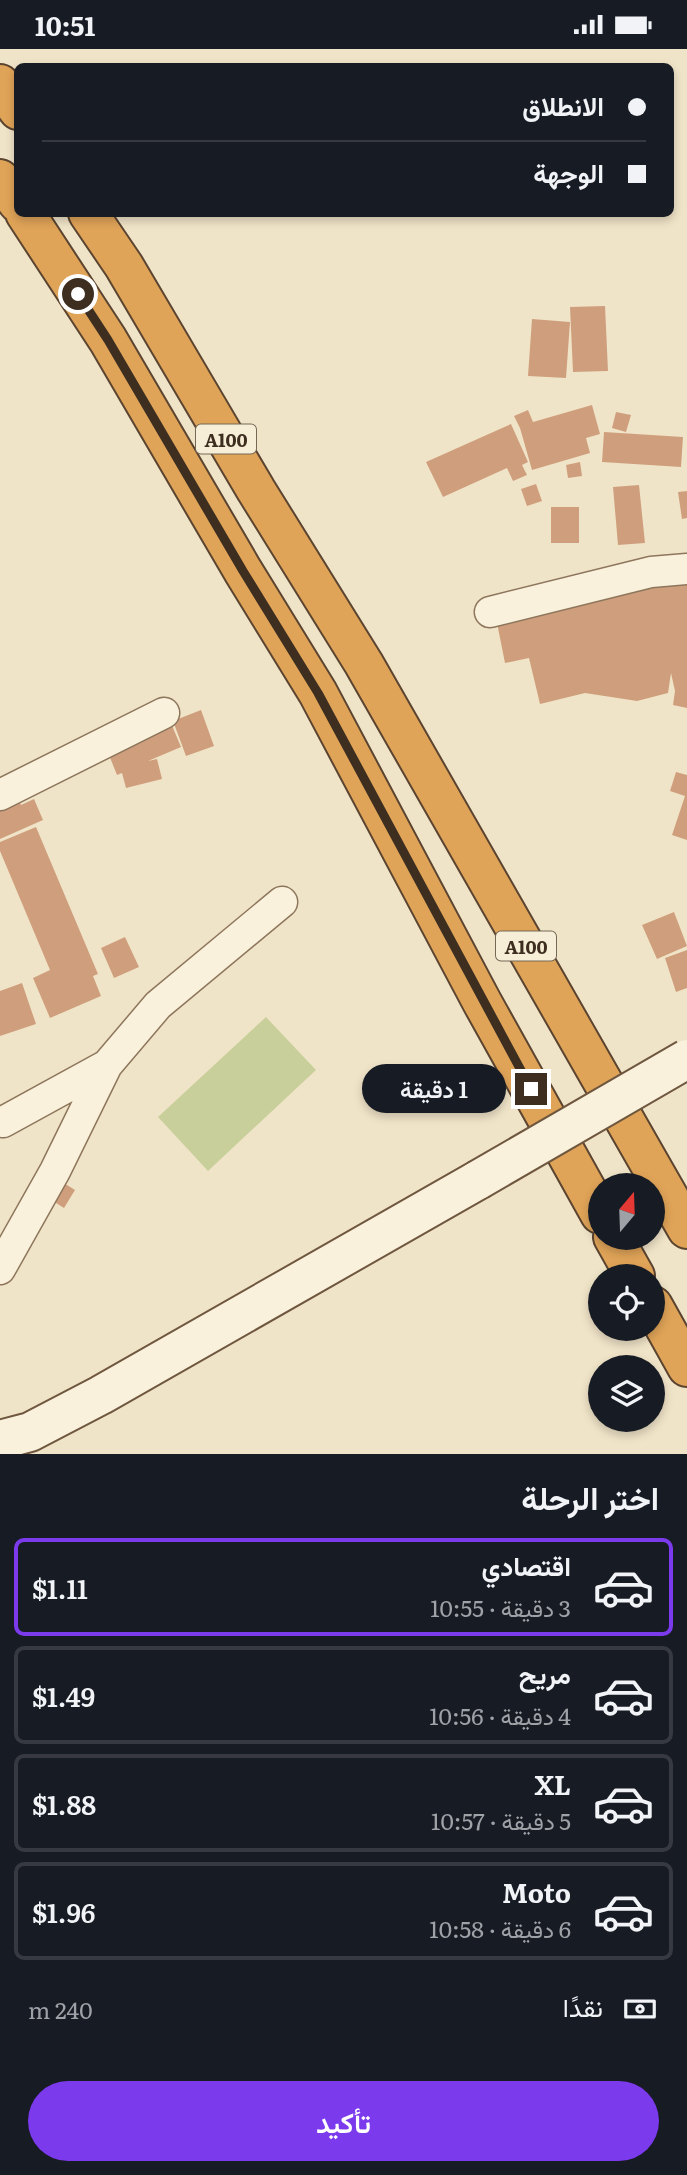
<!DOCTYPE html>
<html lang="ar">
<meta charset="utf-8">
<style>
:root{--surface:#171b24;--page:#242831;--text:#f1f3f6;--muted:#9ea1a6;--line:#363941;--accent:#7c3aed}
body{margin:0;font-family:Literata,Vazirmatn,serif;background:var(--page);color:var(--text);direction:rtl;height:100vh;display:flex;flex-direction:column;font-size:26px;white-space:nowrap}
*{box-sizing:border-box;margin:0}
p{font-size:23px;color:var(--muted)}
.icon{flex:none;width:38px;height:38px;fill:none;stroke:currentColor;stroke-width:2;stroke-linecap:round;stroke-linejoin:round}
.map{position:relative;height:1405px;overflow:hidden;direction:ltr}
.side{display:flex;flex-direction:column;background:var(--surface);flex:1}
.side>*{flex:none}
.top-card{position:absolute;left:14px;top:14px;width:660px;height:154px;border-radius:10px;box-shadow:0 4px 10px #0003;direction:rtl;display:grid;align-content:center;height:154px;padding:0 28px;background:var(--surface)}
.needle{width:46px;rotate:19deg}
.fabs{position:absolute;left:588px;top:1124px;display:grid;gap:14px}
.fabs a{display:grid;place-items:center;width:77px;height:77px;border-radius:50%;background:var(--surface);box-shadow:0 4px 10px #0003;font-size:35px}
.end{position:absolute;width:32px;height:32px;margin:-16px;border:9px solid #3d2e20;background:#fff;box-shadow:0 0 0 4px #fff}
.from{border-radius:50%}
.bubble{position:absolute;height:49px;border-radius:24px;background:var(--surface);box-shadow:0 4px 10px #0003;font-size:23px;font-weight:600;line-height:49px;text-align:center;direction:rtl}
.top-card b{display:flex;align-items:center;gap:24px;height:66px;font-size:26px}
.top-card b+b{border-top:2px solid var(--line)}
.top-card i{width:18px;height:18px;background:var(--text)}
ul{padding:0;list-style:none}
li{display:flex;align-items:center;gap:21px;height:98px;margin:0 14px 10px;padding:0 14px;border:4px solid var(--line);border-radius:10px}
li div{flex:1}
li b{display:block;font-size:26px}
li em{font-style:normal;font-weight:600}
li.on{border-color:var(--accent)}
li>.icon{width:63px;height:63px;stroke-width:1.5}
h2{padding:0 28px;font-size:32px;line-height:84px}
.pay{display:flex;align-items:center;gap:18px;height:77px;padding:0 28px;font-size:26px}
.pay p{margin-inline-start:auto}
.action{display:flex;gap:14px;margin-top:auto;padding:14px 28px}
.action a{flex:1;height:80px;border-radius:42px;background:var(--accent);color:#fff;font-size:28px;font-weight:600;line-height:80px;text-align:center}
.status{display:flex;justify-content:space-between;align-items:center;height:49px;padding:0 35px;background:var(--surface);direction:ltr}
.status svg{height:19px;fill:currentColor}
.map>svg:first-child{display:block}
.green{fill:#c9cf9b}
.building{fill:#cf9f7d}
.lines{fill:none;stroke-linecap:round;stroke-linejoin:round}
.street-casing{stroke:#8d765c;stroke-width:33}
.secondary-casing{stroke:#6f573f;stroke-width:42}
.highway-casing{stroke:#5b4430;stroke-width:42}
.street{stroke:#faf1dc;stroke-width:30}
.secondary{stroke:#faf1dc;stroke-width:38}
.highway{stroke:#e0a458;stroke-width:38}
.secondary-bridge-casing{stroke:#6f573f;stroke-width:42;stroke-linecap:butt}
.secondary-bridge{stroke:#faf1dc;stroke-width:38}
.route{stroke:#3d2e20;stroke-width:9}
.labels{text-anchor:middle;dominant-baseline:central;stroke-width:7;stroke-linejoin:round;paint-order:stroke}
.shield{fill:#f7eed8;stroke:#756857;stroke-width:2}
.shield-label{font-size:18px;font-weight:bold;fill:#3d2e20}
</style>
<div class="status"><b>10:51</b><svg viewBox="0 0 49 12"><path d="M0 12V9h3v3zM5 12V6h3v6zM10 12V3h3v9zM15 12V0h3v12zM26 1h20v11H26zM47 4h2v5h-2z"/></svg></div>
<div class="map">
<svg width="687" height="1405" viewBox="0 0 687 1405">
<rect width="100%" height="100%" fill="#f0e4c8"/>
<path class="green" d="M266,968L316,1021L208,1122L158,1068Z"/>
<path class="building" d="M605,257L608,322L573,323L570,258Z
M532,270L570,273L566,329L528,327Z
M592,356L600,385L586,389L590,404L532,421L520,379L514,367L528,361L533,373Z
M616,363L631,366L626,383L612,379Z
M511,375L528,413L522,416L527,426L513,432L507,419L443,448L426,413Z
M604,383L683,388L681,418L602,413Z
M580,413L582,427L568,429L566,416Z
M536,435L542,452L527,457L521,440Z
M639,436L645,494L618,496L613,438Z
M687,442V469L682,470L678,443Z
M551,458H579V494H551Z
M650,509L687,515V659L673,656L675,642L671,624L668,644L637,652L585,644L540,655L529,609L505,614L497,574L505,557L507,543Z
M201,661L214,697L186,707L173,672Z
M171,674L181,698L148,712L157,710L162,730L126,739L122,724L117,726L107,701Z
M676,723L687,726V791L672,786L685,747L670,742Z
M13,736L21,756L34,750L43,771L0,790V742Z
M36,778L98,925L93,927L101,947L50,969L33,929L50,921L0,802V793Z
M674,863L687,897L657,910L642,876Z
M125,888L139,918L114,929L101,899Z
M687,901V939L676,943L665,909Z
M22,934L36,975L0,987V942Z
M59,1131L75,1141L64,1159L48,1149Z"/>
<g class="lines">
<g class="street-casing">
<path id="street" d="M490,563L651,523L687,520
M0,746L164,664
M3,1073L107,1016
M0,1220L55,1122L107,1016L158,956L282,853"/>
</g>
<g class="secondary-casing">
<path id="secondary" d="M0,1391L30,1383L101,1346L478,1131"/>
</g>
<g class="highway-casing">
<path id="highway" d="M0,35L18,61
M0,130L18,154
M25,164L108,291L243,522L318,644L482,953L600,1165
M88,164L124,217L256,441L364,615L687,1180
M613,1188L635,1227
M653,1257L687,1318"/>
</g>
<use href="#street" class="street"/>
<use href="#secondary" class="secondary"/>
<use href="#highway" class="highway"/>
<g class="secondary-bridge-casing">
<path id="secondary-bridge" d="M478,1131L687,1010"/>
</g>
<use href="#secondary-bridge" class="secondary-bridge"/>
</g>
<g class="lines">
<path class="route" d="M78,245L108,291L243,522L318,644L531,1040"/>
</g>
<g class="labels">
<g class="shield">
<rect x="196" y="375.5" width="60" height="29" rx="5"/>
<rect x="496" y="882.5" width="60" height="29" rx="5"/>
</g>
<g class="shield-label">
<text x="226" y="390">A100</text>
<text x="526" y="897">A100</text>
</g>
</g>
</svg>
<div class="fabs">
<a><svg class="needle" viewBox="-14 -14 28 28"><path d="M0-13l5 13h-10z" fill="#e53935"/><path d="M0 13l5-13h-10z" fill="#9ea1a6"/></svg></a>
<a><svg class="icon" aria-label="locate" viewBox="0 0 24 24"><circle cx="12" cy="12" r="6"/><path d="M12 2v4M12 18v4M2 12h4M18 12h4"/></svg></a>
<a><svg class="icon" aria-label="layers" viewBox="0 0 24 24"><path d="M12 4l9 5-9 5-9-5zM3 14l9 5 9-5"/></svg></a>
</div>
<i class="end from" style="left:78px;top:245px"></i>
<i class="end" style="left:531px;top:1040px"></i>
<div class="bubble" style="left:362px;top:1015px;width:144px">1 دقيقة</div>
<div class="top-card">
<b><i class="from"></i>الانطلاق</b>
<b><i></i>الوجهة</b>
</div>
</div>
<section class="side">
<h2>اختر الرحلة</h2>
<ul>
<li class="on"><svg class="icon" aria-label="car" viewBox="0 0 24 24"><path d="M5 17H2v-5l4-1 3-4h7l3 4 3 1v5h-3M9 17h6M6 11h13"/><circle cx="7" cy="17" r="2"/><circle cx="17" cy="17" r="2"/></svg><div><b>اقتصادي</b><p>3 دقيقة · 10:55</p></div><em>$1.11</em></li>
<li><svg class="icon" aria-label="car" viewBox="0 0 24 24"><path d="M5 17H2v-5l4-1 3-4h7l3 4 3 1v5h-3M9 17h6M6 11h13"/><circle cx="7" cy="17" r="2"/><circle cx="17" cy="17" r="2"/></svg><div><b>مريح</b><p>4 دقيقة · 10:56</p></div><em>$1.49</em></li>
<li><svg class="icon" aria-label="car" viewBox="0 0 24 24"><path d="M5 17H2v-5l4-1 3-4h7l3 4 3 1v5h-3M9 17h6M6 11h13"/><circle cx="7" cy="17" r="2"/><circle cx="17" cy="17" r="2"/></svg><div><b>XL</b><p>5 دقيقة · 10:57</p></div><em>$1.88</em></li>
<li><svg class="icon" aria-label="car" viewBox="0 0 24 24"><path d="M5 17H2v-5l4-1 3-4h7l3 4 3 1v5h-3M9 17h6M6 11h13"/><circle cx="7" cy="17" r="2"/><circle cx="17" cy="17" r="2"/></svg><div><b>Moto</b><p>6 دقيقة · 10:58</p></div><em>$1.96</em></li>
</ul>
<div class="pay"><svg class="icon" aria-label="cash" viewBox="0 0 24 24"><path d="M3 7h18v10H3z"/><circle cx="12" cy="12" r="2"/></svg>نقدًا<p>240 m</p></div>
<div class="action"><a>تأكيد</a></div>
</section>
